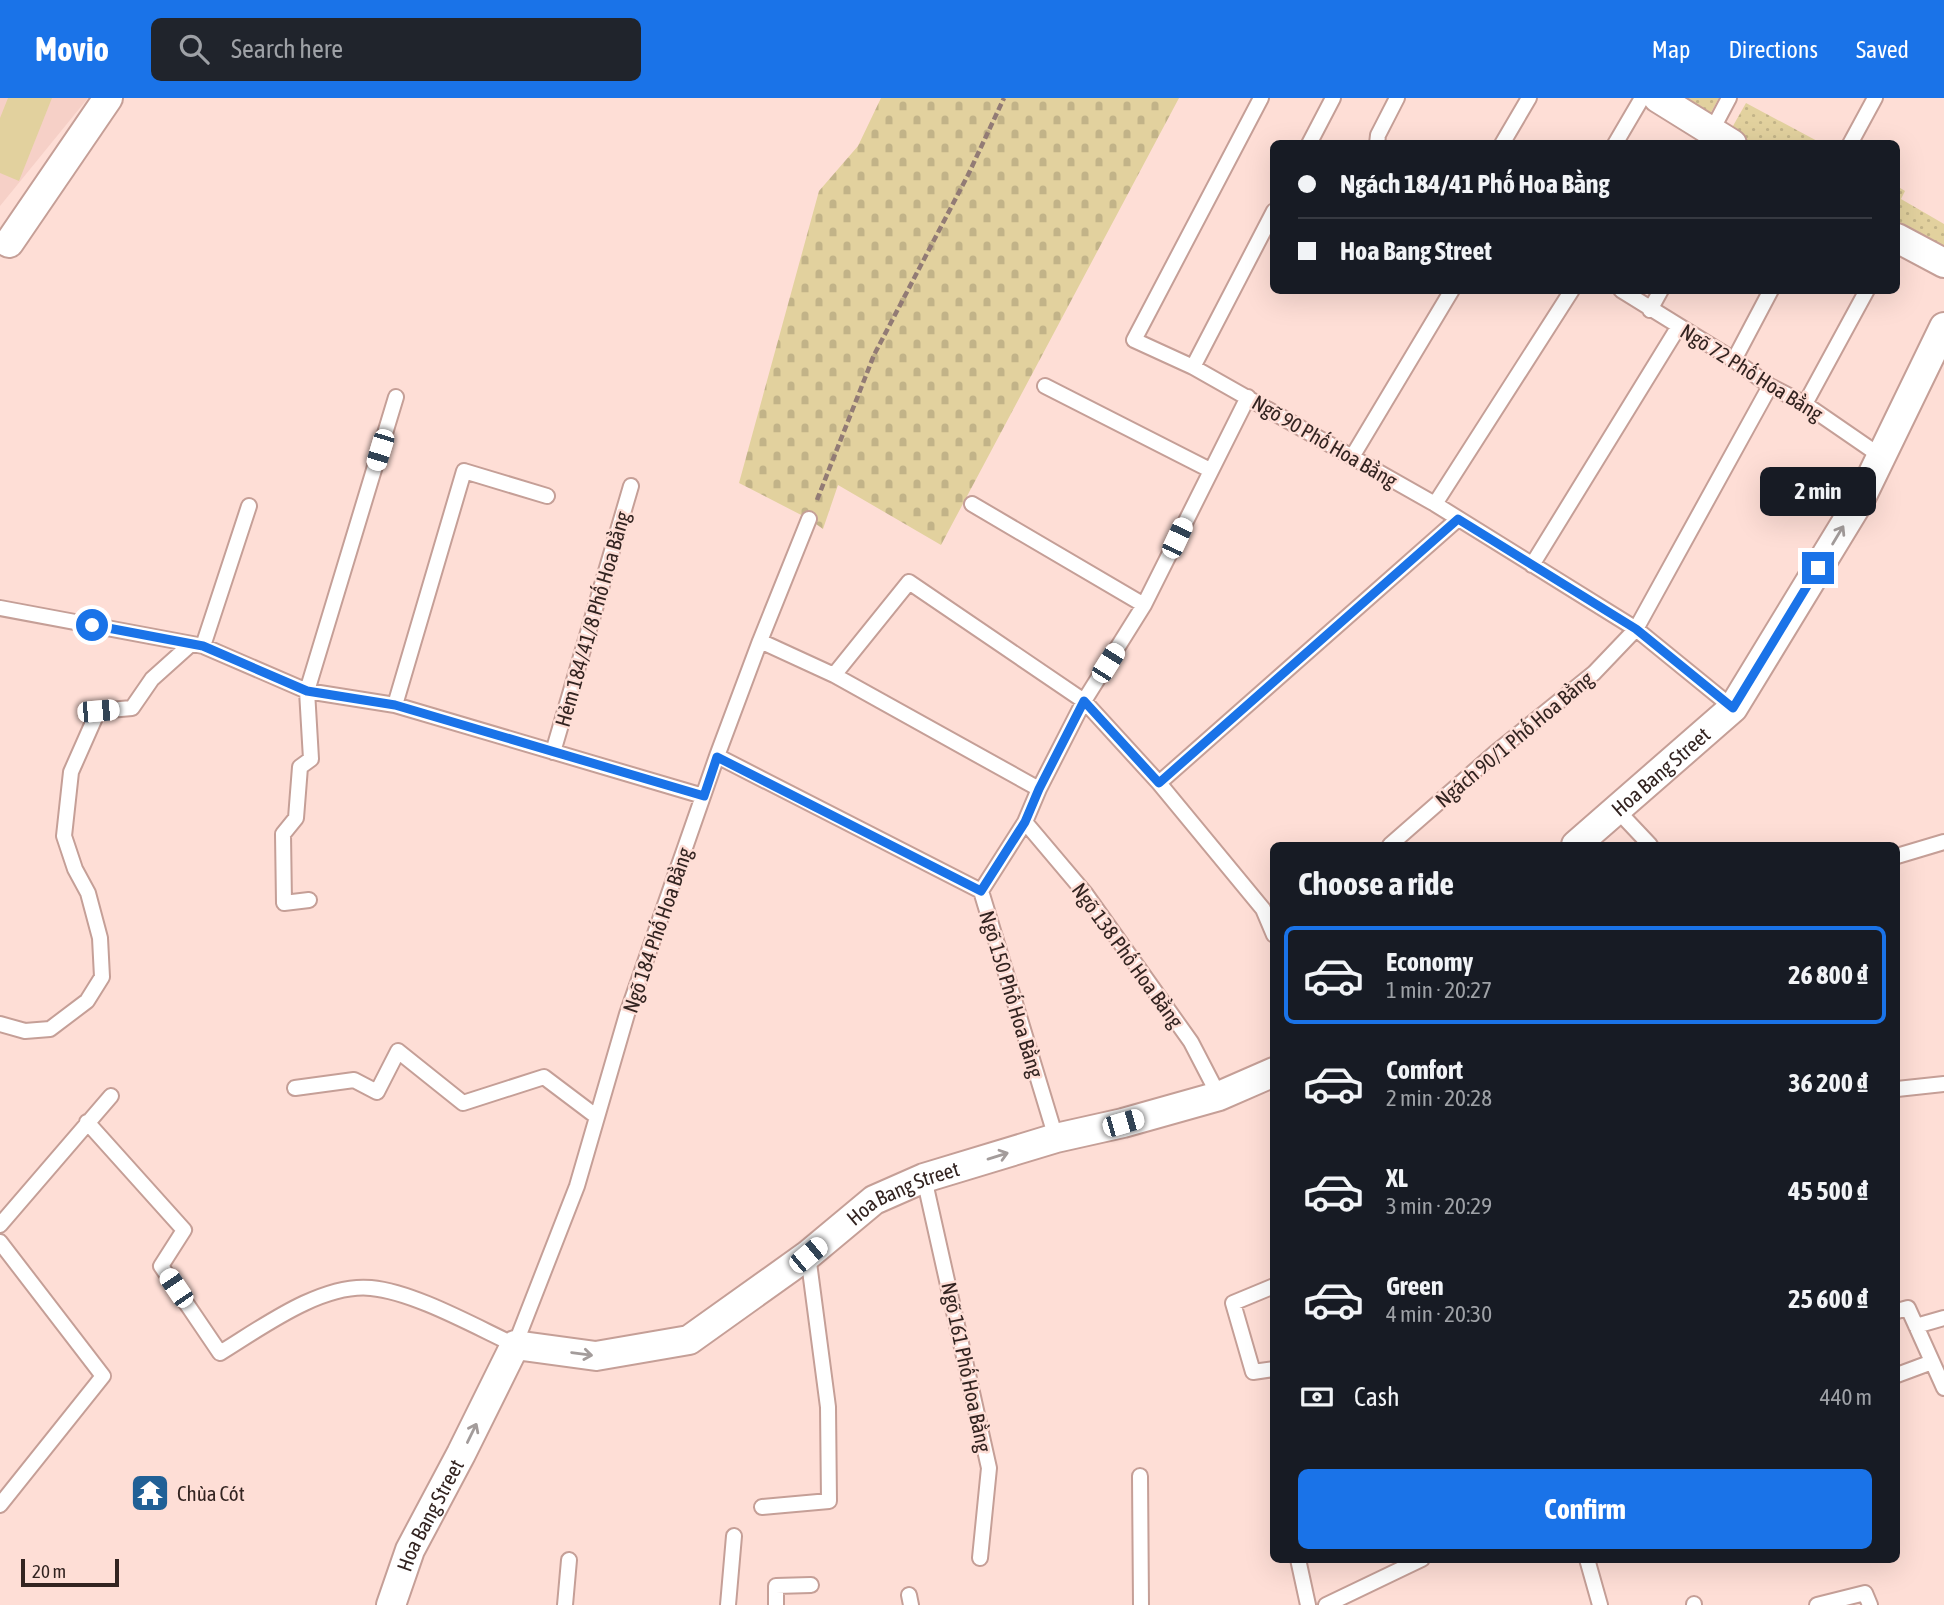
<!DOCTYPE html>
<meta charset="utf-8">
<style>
:root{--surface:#171b24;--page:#20242c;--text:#f1f3f6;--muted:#9ea1a6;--line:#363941;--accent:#1a73e8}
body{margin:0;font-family:"Asap Condensed",sans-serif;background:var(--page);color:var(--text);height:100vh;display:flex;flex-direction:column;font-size:26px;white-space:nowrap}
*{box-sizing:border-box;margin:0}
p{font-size:23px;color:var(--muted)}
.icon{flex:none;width:38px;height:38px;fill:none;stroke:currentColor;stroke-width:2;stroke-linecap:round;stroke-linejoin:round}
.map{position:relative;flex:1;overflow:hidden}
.panel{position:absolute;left:1270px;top:744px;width:630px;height:721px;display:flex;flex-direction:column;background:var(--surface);border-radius:10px;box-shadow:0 7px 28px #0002}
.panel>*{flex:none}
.hud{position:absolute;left:1270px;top:42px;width:630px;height:154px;border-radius:10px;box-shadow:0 7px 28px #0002;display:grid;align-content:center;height:154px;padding:0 28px;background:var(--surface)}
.scale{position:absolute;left:21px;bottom:18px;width:98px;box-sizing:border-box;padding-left:7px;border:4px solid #332421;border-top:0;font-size:19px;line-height:24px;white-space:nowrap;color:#332421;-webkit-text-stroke:5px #feded6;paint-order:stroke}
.end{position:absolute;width:32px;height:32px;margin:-16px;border:9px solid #1a73e8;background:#fff;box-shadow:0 0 0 4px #fff}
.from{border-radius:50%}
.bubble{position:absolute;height:49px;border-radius:10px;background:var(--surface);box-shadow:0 7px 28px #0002;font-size:23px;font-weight:700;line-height:49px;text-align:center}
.car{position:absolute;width:21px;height:42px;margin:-21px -10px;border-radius:9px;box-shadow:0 0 5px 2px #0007;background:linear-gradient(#fff 24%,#345 0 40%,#fff 0 76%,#345 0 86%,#fff 0)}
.hud b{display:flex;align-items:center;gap:24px;height:66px;font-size:26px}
.hud b+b{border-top:2px solid var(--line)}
.hud i{width:18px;height:18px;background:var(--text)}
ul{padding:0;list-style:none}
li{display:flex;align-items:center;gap:21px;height:98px;margin:0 14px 10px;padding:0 14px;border:4px solid transparent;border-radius:10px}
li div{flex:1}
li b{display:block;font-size:26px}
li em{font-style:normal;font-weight:700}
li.selected{border-color:var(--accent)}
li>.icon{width:63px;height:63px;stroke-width:1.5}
h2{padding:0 28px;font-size:32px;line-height:84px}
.pay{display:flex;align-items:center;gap:18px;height:77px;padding:0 28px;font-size:26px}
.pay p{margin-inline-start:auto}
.cta{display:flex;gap:14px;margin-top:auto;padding:14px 28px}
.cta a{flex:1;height:80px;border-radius:10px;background:var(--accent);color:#fff;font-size:28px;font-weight:700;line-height:80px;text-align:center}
header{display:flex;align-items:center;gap:42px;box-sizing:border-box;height:98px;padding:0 35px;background:var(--accent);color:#fff}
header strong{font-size:33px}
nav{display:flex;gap:38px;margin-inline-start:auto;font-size:24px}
.search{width:490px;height:63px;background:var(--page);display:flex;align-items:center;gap:18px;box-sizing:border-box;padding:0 24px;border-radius:10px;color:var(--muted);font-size:26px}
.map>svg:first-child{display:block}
.built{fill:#f6d0c7}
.grass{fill:url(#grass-dots)}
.cemetery{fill:url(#cemetery-stones)}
.pitch{fill:#e2d19e}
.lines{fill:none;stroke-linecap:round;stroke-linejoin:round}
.service-casing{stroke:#c59f97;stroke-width:18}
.minor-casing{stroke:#c59f97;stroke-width:32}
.path{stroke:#927b75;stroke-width:4.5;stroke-dasharray:7 3.5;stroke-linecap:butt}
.service{stroke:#fff;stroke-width:14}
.minor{stroke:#fff;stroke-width:28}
.oneway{stroke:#a39c9b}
.route{stroke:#1a73e8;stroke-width:9}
.labels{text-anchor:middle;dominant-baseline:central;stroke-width:5;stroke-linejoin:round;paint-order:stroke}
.street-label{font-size:21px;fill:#332421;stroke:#feded6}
.poi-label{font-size:21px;fill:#332421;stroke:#feded6;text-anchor:start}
</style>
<header>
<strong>Movio</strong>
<div class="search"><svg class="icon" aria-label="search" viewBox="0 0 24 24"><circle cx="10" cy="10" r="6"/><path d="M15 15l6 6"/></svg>Search here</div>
<nav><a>Map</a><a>Directions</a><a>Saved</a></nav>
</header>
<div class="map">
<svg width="1944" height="1507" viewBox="0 0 1944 1507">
<defs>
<pattern id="grass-dots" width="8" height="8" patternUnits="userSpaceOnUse" patternTransform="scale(1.75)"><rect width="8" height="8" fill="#e2d19e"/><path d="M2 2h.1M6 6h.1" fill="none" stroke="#c2b388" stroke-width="1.8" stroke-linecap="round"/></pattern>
<pattern id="cemetery-stones" width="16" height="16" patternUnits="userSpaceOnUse" patternTransform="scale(1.75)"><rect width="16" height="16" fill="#e2d19e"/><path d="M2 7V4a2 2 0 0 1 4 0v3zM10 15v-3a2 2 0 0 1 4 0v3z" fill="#c2b388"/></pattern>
</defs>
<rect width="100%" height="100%" fill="#feded6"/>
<path class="built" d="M0,0H88L0,108Z"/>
<path class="grass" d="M1671,0H1719L1708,20Z
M1746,5L1821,45H1747L1729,35Z
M1897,88L1905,93L1901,101L1944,126V150L1897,127Z"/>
<path class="cemetery" d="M881,0H1179L941,447L838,387L823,431L809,421L739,385L819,93L858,48Z"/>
<path class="pitch" d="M8,0H52L19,83L0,75V20Z"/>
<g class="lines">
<g class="service-casing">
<path id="service" d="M1261,0L1134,242L1193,269L1435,406L1636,531L1733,610
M1711,34L1729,0
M1309,46L1333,0
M1377,46L1378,37L1397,0
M1502,46L1529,0
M1615,46L1642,0
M1850,46L1875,0
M1621,192L1734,262L1770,288L1805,306L1882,359
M1650,212L1661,192
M1734,262L1771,192
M1193,269L1274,113
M1045,288L1210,372
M1805,306L1867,192
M1352,359L1452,192
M972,406L1144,507
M1435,406L1572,192
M1532,467L1679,228
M0,510L203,548L307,593L395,607L703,698
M760,543L834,577
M203,548L249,408
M395,607L464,373L547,398
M553,654L631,388
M717,658L981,793L1056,1040
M1159,685L1458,421
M1039,691L834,577L909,484L1084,603L1159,685L1263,811L1274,837
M1617,712L1650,747
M1025,724L1085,795L1191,944L1219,998
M1390,747L1495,655L1594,575L1636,531L1770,288
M1897,758L1944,744
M981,793L1025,724L1039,691L1084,603L1144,507L1248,299
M309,802L284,805L283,736L296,720L300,669L311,661L307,593L396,299
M0,926L25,933L50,931L87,903L102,879L100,840L88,795L75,771L64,738L71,674L98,613L132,610L152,581L191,546
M295,990L354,982L377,994L398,953L463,1005L544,979L597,1019
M1897,991L1944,986
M87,1024L184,1132L161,1168L220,1255C261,1230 321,1185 371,1190C414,1194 474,1228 515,1247L577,1088L627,916L717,658L760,543L809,421
M924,1080L989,1370L980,1460
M0,1127L111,998
M0,1144L103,1278L0,1407
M1274,1188L1233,1205L1253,1274L1274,1271
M1897,1213L1908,1210L1944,1290
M1916,1228L1944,1220
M1897,1277L1932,1264
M1140,1378L1141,1507
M762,1409L829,1403L828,1309L808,1157
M1298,1461L1308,1507
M1587,1461L1600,1507
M909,1497L911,1507
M1694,1506V1507
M565,1507L569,1462
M728,1507L734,1438
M776,1507V1488L811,1487
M1326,1507L1422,1461
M1817,1507L1865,1495L1870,1507"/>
</g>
<g class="minor-casing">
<g id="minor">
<path d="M1658,0L1732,46"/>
<path d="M1897,140L1944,165"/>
<path d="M9,145L108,0"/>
<path id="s1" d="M1576,747L1733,610L1861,400L1944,229"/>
<path id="s2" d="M391,1507L410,1452L461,1356L515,1247L596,1258L689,1242L808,1157L874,1102L924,1080L1056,1040L1123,1025L1219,998L1274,974"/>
</g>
</g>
<path class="path" d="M817,402L874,257L968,77L1004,0"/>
<use href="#service" class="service"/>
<use href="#minor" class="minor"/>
</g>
<defs><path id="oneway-shaft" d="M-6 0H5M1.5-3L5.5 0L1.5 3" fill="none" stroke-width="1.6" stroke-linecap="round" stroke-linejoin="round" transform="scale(1.75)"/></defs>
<g class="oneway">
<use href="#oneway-shaft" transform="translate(1838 437) rotate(-59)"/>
<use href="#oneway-shaft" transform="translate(998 1058) rotate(-17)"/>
<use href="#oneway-shaft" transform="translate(582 1256) rotate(8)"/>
<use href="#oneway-shaft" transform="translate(472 1335) rotate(-64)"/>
</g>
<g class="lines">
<path class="route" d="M92,527L203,548L307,593L395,607L704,698L717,659L981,793L1025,724L1039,691L1084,603L1159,685L1458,421L1636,531L1733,610L1818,470"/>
</g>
<defs>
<g id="temple-square" transform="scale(2.0125)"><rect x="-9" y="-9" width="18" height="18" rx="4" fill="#216096" stroke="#feded6"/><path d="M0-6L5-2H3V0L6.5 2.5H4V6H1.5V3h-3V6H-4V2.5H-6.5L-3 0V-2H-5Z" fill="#fff"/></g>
</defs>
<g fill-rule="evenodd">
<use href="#temple-square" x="150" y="1395"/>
</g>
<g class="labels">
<g class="street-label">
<text transform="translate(1752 274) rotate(32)">Ngõ 72 Phố Hoa Bằng</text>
<text transform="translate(1325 343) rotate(30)">Ngõ 90 Phố Hoa Bằng</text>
<text transform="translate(592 521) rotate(-74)">Hẻm 184/41/8 Phố Hoa Bằng</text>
<text transform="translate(1514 641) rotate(-40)">Ngách 90/1 Phố Hoa Bằng</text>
<text stroke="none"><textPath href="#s1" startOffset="112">Hoa Bang Street</textPath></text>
<text transform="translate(657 832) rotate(-71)">Ngõ 184 Phố Hoa Bằng</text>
<text transform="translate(1128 857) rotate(54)">Ngõ 138 Phố Hoa Bằng</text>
<text transform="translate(1012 896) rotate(73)">Ngõ 150 Phố Hoa Bằng</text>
<text stroke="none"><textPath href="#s2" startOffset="726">Hoa Bang Street</textPath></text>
<text transform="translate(967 1269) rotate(78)">Ngõ 161 Phố Hoa Bằng</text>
<text stroke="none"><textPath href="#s2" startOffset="98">Hoa Bang Street</textPath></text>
</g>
<g class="poi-label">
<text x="177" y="1395">Chùa Cót</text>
</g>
</g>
</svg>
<div class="scale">20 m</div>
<i class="end from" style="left:92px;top:527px"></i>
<i class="end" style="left:1818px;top:470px"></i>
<div class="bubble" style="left:1760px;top:369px;width:116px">2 min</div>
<i class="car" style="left:380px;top:352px;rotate:197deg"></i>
<i class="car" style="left:1177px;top:440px;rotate:25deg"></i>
<i class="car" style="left:1108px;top:565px;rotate:32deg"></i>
<i class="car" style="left:98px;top:613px;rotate:85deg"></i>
<i class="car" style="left:1123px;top:1025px;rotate:74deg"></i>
<i class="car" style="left:808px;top:1157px;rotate:50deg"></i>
<i class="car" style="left:176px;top:1190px;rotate:326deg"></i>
<div class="hud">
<b><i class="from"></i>Ngách 184/41 Phố Hoa Bằng</b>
<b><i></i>Hoa Bang Street</b>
</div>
<section class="panel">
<h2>Choose a ride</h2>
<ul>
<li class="selected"><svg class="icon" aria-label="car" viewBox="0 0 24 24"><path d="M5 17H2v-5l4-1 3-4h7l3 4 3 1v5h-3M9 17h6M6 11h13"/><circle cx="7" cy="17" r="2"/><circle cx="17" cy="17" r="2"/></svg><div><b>Economy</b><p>1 min · 20:27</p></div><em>26 800 ₫</em></li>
<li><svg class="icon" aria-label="car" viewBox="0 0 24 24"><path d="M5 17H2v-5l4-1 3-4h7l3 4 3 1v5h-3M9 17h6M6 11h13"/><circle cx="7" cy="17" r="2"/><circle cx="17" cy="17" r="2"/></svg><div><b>Comfort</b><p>2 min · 20:28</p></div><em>36 200 ₫</em></li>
<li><svg class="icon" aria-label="car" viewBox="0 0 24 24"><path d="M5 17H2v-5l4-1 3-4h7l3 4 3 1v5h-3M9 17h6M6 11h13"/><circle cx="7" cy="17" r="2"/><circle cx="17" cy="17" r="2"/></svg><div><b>XL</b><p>3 min · 20:29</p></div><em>45 500 ₫</em></li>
<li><svg class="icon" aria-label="car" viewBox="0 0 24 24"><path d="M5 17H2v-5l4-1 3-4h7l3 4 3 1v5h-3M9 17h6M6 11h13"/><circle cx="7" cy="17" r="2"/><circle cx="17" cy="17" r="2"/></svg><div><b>Green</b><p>4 min · 20:30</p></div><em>25 600 ₫</em></li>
</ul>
<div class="pay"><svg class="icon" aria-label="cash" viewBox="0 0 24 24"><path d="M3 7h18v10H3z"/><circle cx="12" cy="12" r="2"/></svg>Cash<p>440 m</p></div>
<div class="cta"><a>Confirm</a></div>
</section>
</div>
